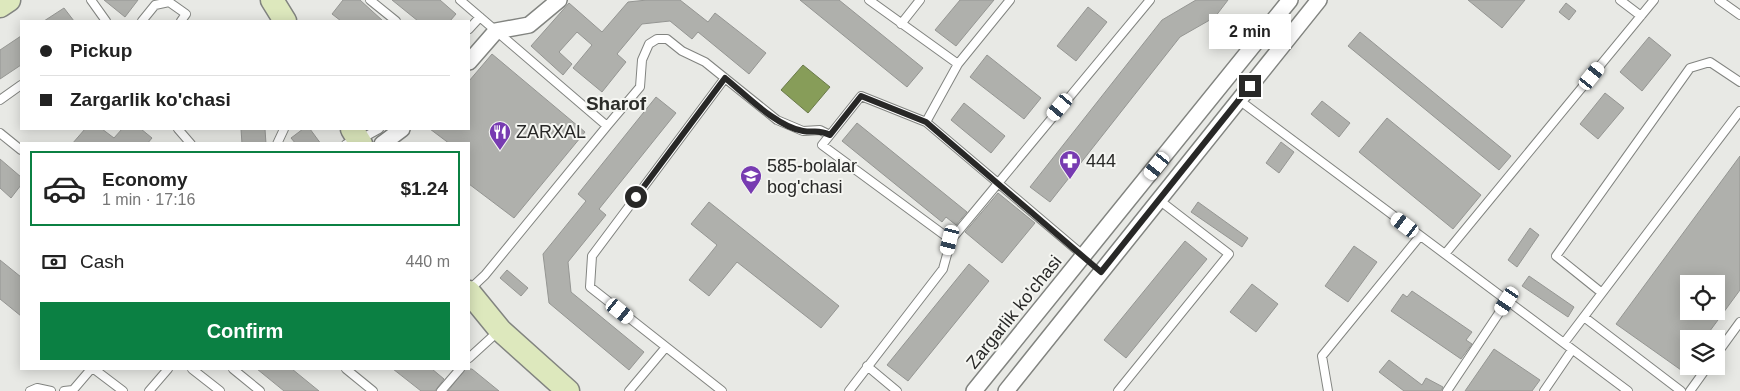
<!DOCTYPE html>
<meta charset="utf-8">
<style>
:root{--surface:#fff;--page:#f2f2f2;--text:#222;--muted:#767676;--line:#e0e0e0;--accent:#0b8043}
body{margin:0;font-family:Arial,sans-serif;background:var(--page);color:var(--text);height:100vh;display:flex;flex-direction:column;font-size:19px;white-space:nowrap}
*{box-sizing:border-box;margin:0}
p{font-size:16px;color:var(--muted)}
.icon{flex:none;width:28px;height:28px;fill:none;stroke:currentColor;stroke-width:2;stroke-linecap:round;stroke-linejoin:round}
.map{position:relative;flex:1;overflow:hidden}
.drawer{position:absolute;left:20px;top:142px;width:450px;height:228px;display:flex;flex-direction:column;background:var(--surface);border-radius:0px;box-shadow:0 2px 12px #0003}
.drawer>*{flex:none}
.hud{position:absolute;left:20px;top:20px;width:450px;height:110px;border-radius:0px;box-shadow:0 2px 12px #0003;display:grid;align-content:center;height:110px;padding:0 20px;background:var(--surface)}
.fabs{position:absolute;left:1680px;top:275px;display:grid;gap:10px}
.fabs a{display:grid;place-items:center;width:45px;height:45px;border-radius:0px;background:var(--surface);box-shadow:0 2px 12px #0003;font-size:25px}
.end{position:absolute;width:22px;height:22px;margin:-11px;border:6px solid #282827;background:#fff;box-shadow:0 0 0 2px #fff}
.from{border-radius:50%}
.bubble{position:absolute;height:35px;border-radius:0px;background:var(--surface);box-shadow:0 2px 12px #0003;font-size:16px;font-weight:700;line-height:35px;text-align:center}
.car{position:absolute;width:15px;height:30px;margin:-15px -8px;border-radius:6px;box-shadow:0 0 4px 1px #0007;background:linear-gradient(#fff 24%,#345 0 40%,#fff 0 76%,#345 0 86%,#fff 0)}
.hud b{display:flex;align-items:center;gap:18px;height:48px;font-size:19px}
.hud b+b{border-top:1px solid var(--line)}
.hud i{width:12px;height:12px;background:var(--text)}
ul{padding:9px 0 0;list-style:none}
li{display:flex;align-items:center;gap:15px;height:75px;margin:0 10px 8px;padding:0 10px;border:2px solid var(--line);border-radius:0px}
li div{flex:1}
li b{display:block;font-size:19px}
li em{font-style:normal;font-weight:700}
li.active{border-color:var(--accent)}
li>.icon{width:45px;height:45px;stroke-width:1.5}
.pay{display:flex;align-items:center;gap:12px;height:55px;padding:0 20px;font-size:19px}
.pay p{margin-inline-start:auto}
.cta{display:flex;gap:10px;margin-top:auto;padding:10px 20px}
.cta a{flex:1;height:58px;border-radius:0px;background:var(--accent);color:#fff;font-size:20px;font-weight:700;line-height:58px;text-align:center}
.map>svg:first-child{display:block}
.water{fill:#879d59;stroke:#6a7a4a}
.building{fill:#afb0ac;stroke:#959693;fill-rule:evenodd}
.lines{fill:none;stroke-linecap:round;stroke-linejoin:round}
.service-casing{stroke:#828480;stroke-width:10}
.minor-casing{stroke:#828480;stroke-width:18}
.secondary-casing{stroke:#828480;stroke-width:25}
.service{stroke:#fff;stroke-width:8}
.minor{stroke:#fff;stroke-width:15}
.secondary{stroke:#dde8bd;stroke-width:22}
.route{stroke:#282827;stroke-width:6}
.labels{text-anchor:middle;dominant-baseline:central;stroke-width:4;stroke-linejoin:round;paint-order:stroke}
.poi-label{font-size:18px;fill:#282827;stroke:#f5f6f2;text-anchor:start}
.street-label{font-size:18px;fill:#282827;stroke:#f5f6f2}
.neighbourhood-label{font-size:19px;font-weight:bold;fill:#2c2d2a;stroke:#f5f6f2}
</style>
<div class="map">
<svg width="1740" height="391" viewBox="0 0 1740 391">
<rect width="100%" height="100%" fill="#e8e9e5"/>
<path class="water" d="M803,65L830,87L808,113L781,90Z"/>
<path class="building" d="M104,0H138L125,17Z
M343,0H360L383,21H341L332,14Z
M392,0H440L456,14L450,21H418Z
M647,0H680L708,22L715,13L766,53L749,74L698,32L692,39L670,21L642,24L617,54L626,62L602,92L573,68L592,45L577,32L559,52L572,64L563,75L531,46L569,3L602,32L628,2Z
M800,0H839L923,68L907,87Z
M960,0H994L956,46L935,30Z
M1196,0H1228L1215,17L1180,37L1050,202L1030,187L1162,20Z
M1468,0H1525L1502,28Z
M1566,3L1576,11L1569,20L1559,12Z
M1088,7L1107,22L1076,61L1057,46Z
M64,8L74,21H44Z
M1360,32L1511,156L1499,170L1348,46Z
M21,36V65L0,79V50Z
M1649,37L1671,55L1642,91L1620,72Z
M492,54L585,132L514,218L469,184V144H450L430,129H469V81Z
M987,55L1041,98L1024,119L970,77Z
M1605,93L1624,108L1598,139L1580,124Z
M656,97L676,113L599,209L606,215L568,262L571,292L644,352L629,370L549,303L543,254L586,201L578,194Z
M1322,101L1350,123L1339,137L1311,114Z
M964,103L1005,136L991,153L951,120Z
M1387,118L1481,195L1453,229L1359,152Z
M857,123L967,212L956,225L946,217L942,222L842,141Z
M85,129H102L114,138L122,129H141L152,138L147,144H72Z
M241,129H265L266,144H242Z
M303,129H310L321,144H296L291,138Z
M1281,142L1294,152L1279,173L1266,163Z
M1740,156V290L1704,339H1689V360L1681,370L1616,324ZM1689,284H1716V311H1689Z
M0,159L21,177V185L11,198L0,188Z
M998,193L1035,223L1002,263L965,232Z
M709,202L839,306L821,328L737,262L709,296L689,280L717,245L691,224Z
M1198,202L1248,238L1242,247L1191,212Z
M1530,228L1539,235L1517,267L1508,260Z
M1185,241L1207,259L1126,358L1104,340Z
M1354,246L1377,262L1348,302L1325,286Z
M0,260L21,277V316L0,299Z
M969,264L989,281L908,381L887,365Z
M507,270L528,288L521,296L500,278Z
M1529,276L1574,307L1568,317L1522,286Z
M1252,284L1278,304L1256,332L1230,312Z
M1412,291L1472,332L1466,340L1472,344L1461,359L1391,311L1403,294L1407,297Z
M1494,349L1540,380L1532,391H1465Z
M1389,360L1422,385L1426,378L1443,387L1441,391H1404L1379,372Z
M257,369H292L319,391H284Z
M393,369H432L444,379L435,391H421Z
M465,369H472L499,391H448Z"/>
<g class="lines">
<g class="service-casing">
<path id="service" d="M91,0L106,21
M370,0L396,21
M460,0L607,126L640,87L642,60L649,44L657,39H667L682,51L705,62L777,120L803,131L820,130L830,135
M869,0L958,64L926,122L1084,256
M1620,0L1641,16
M1719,0L1740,15
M142,21L155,5L169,2L186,14L181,21
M901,24L920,0
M469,29L480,17
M958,64L1010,0
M0,100L21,85
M1239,100L1628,391
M178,129L191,144
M0,133L21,150
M277,144L284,129
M346,144L359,140L379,129
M951,240L1150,0
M1445,254L1654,0
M469,290L485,275L607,126
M1602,293L1556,256L1690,68L1710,62L1740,82
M1584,317L1681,391
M1564,343L1740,111
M1716,355L1740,322
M469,358L492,337
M867,366L897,391
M94,369L123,391
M192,369L220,391
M233,369L260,391
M346,369L373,391
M30,391L37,388L51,391
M64,391L73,390L91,369
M149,391L168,369
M441,391L460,369
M629,391L666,347
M722,391L590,287L592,256L725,78
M849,391L943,269L951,240L822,145L861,96L926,122
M1118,391L1229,254L1159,200
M1328,391L1322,356L1420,236
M1447,391L1507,301
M1544,391L1572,350
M1690,391L1708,366"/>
</g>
<g class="minor-casing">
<path id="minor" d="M469,62L496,31L529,25L559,0
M382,144L402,129
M974,391L1290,0
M1006,391L1319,0"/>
</g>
<g class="secondary-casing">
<path id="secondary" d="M272,0L285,21
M0,6L9,0
M352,129L361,144
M469,292L500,330L568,391"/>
</g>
<use href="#service" class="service"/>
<use href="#minor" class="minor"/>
<use href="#secondary" class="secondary"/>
</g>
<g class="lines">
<path class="route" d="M636,197L725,78C746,95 777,127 803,131C815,133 818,129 830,135L861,96L926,122L1101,272L1250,86"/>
</g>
<defs>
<g id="restaurant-pin" transform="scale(1.125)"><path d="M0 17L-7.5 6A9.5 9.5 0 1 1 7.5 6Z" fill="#773bb1" stroke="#f5f6f2"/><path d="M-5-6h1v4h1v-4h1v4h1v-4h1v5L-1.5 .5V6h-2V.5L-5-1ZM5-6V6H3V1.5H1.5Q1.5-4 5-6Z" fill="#fff"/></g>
<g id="pharmacy-pin" transform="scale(1.125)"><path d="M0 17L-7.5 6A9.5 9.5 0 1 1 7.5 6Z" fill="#773bb1" stroke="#f5f6f2"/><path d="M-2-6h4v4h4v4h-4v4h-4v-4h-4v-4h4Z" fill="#fff"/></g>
<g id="school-pin" transform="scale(1.125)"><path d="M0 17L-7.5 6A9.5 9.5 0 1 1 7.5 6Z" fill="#773bb1" stroke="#f5f6f2"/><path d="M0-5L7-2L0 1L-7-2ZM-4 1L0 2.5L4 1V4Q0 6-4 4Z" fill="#fff"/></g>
</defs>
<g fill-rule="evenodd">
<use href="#restaurant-pin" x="500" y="132"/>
<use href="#pharmacy-pin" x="1070" y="161"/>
<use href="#school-pin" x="751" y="176"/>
</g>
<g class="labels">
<g class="poi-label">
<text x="516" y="132">ZARXAL</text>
<text x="1086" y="161">444</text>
<text x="767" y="166">585-bolalar<tspan x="767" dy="21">bog'chasi</tspan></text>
</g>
<g class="street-label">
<text transform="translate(1014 312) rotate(-51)">Zargarlik ko'chasi</text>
</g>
<g class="neighbourhood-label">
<text x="616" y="103">Sharof</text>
</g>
</g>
</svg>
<div class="fabs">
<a><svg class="icon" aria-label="locate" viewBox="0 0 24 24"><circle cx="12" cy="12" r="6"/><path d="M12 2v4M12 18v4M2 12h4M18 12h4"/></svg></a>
<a><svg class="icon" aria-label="layers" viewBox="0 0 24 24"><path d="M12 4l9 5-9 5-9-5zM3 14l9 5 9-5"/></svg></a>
</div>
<i class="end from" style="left:636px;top:197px"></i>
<i class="end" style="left:1250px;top:86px"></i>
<div class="bubble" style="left:1209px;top:14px;width:82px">2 min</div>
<i class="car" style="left:1592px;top:76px;rotate:39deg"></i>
<i class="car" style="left:1060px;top:107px;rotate:220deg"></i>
<i class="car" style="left:1157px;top:166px;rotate:219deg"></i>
<i class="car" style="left:1405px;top:225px;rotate:307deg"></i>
<i class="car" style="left:950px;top:240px;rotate:194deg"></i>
<i class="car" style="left:1507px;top:301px;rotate:213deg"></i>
<i class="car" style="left:620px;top:311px;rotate:129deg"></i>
<div class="hud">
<b><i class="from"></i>Pickup</b>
<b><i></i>Zargarlik ko'chasi</b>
</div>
<section class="drawer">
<ul>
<li class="active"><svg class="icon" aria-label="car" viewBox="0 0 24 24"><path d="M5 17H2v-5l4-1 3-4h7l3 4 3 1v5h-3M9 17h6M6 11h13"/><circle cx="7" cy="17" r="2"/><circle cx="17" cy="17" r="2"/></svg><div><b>Economy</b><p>1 min · 17:16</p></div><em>$1.24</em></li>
</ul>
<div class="pay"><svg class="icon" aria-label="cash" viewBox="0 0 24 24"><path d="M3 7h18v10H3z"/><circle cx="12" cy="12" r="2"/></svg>Cash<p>440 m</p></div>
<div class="cta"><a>Confirm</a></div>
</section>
</div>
